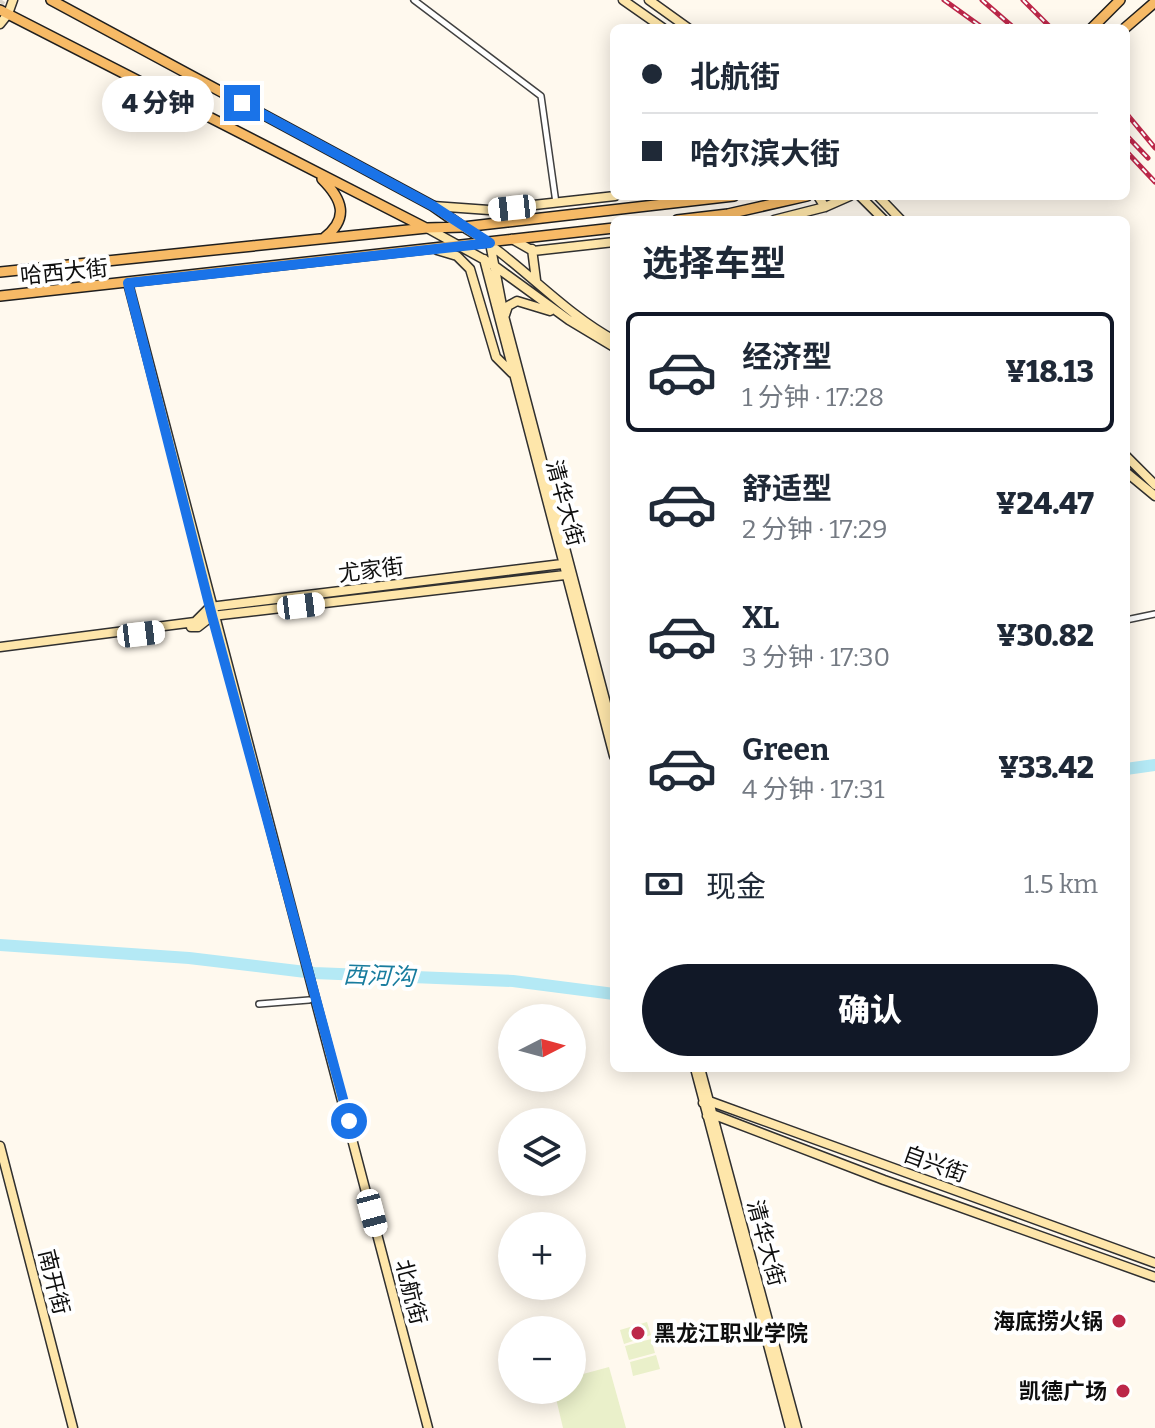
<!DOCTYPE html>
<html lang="zh">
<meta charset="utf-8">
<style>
:root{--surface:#fff;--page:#f2f2f3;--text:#1f2937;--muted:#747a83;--line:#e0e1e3;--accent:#111827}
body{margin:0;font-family:Bitter,"Noto Sans SC",serif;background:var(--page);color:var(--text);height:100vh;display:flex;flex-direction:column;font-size:30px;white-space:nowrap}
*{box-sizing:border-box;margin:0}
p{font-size:26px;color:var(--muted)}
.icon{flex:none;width:44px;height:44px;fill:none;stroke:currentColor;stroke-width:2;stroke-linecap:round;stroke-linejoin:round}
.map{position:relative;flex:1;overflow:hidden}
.panel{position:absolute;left:610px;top:216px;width:520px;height:856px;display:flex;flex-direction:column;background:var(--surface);border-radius:12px;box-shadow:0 4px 20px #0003}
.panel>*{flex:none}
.guide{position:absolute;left:610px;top:24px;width:520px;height:176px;border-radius:12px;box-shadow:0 4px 20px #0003;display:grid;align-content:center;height:176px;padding:0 32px;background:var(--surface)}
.needle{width:52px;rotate:84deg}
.fabs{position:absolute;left:498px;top:1004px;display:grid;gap:16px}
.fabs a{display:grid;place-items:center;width:88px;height:88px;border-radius:50%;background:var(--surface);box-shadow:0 4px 20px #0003;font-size:40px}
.end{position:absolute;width:36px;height:36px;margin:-18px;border:10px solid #1a73e8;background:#fff;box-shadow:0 0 0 4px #fff}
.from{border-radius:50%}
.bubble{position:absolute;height:56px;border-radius:28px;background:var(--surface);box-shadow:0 4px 20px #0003;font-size:26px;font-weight:800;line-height:56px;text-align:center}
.car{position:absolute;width:24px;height:48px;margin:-24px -12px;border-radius:10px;box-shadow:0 0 6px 2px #0007;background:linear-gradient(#fff 24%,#345 0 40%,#fff 0 76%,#345 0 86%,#fff 0)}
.guide b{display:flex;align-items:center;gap:28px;height:76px;font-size:30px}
.guide b+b{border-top:2px solid var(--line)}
.guide i{width:20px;height:20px;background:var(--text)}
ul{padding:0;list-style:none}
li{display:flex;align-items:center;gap:24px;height:120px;margin:0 16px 12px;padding:0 16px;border:4px solid transparent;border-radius:12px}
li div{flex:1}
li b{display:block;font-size:30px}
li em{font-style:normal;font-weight:800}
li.active{border-color:var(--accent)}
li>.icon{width:72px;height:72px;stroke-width:1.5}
h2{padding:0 32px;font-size:36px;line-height:96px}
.pay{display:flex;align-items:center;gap:20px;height:88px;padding:0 32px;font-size:30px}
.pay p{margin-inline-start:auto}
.button{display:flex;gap:16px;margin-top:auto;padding:16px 32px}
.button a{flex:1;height:92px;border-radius:48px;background:var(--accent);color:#fff;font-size:32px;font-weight:800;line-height:92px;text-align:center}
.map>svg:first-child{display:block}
.pitch{fill:#eaf0ca}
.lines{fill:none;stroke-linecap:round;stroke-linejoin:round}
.river{stroke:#b4e9f5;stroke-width:12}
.secondary-tunnel{stroke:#dbd6cc;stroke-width:8;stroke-dasharray:8 4;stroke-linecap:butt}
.street-casing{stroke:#414141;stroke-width:8}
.secondary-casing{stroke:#303030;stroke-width:11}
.primary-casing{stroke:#1f1f1f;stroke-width:12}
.street{stroke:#fff;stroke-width:5}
.secondary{stroke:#fee6aa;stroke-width:8}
.primary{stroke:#f7ba66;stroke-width:9}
.rail-casing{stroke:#bc2749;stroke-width:5}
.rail{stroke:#fff;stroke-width:2;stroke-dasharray:6;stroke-linecap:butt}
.route{stroke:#1a73e8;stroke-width:10}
.poi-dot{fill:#bc2749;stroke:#fff;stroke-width:3}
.labels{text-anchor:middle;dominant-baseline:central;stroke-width:8;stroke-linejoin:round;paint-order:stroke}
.street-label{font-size:22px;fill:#0e0e0e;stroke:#fff}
.poi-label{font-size:22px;font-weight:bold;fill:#0e0e0e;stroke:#fff;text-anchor:end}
.water-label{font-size:24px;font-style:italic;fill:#187c9e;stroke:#fff}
</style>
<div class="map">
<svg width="1155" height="1428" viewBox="0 0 1155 1428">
<rect width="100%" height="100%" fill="#fff9ee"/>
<path class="pitch" d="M647,1322L651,1335L624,1344L620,1330Z
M651,1339L655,1353L629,1360L625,1346Z
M656,1355L660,1369L633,1376L630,1362Z
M609,1367L626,1428H563L554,1390H572V1377Z"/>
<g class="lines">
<path class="river" d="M1126,769L1155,765
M0,945L189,958L314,973L513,981L614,994"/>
<path class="secondary-tunnel" d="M0,3L2,0"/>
<g class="street-casing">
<path id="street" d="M414,0L541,96L556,203
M1126,620L1155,614
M259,1004L309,1000"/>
</g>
<g class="secondary-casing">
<path id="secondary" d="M623,0L663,28
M649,0L688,28
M0,24L8,14L13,0
M818,196L825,207
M860,196L884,220
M878,196L901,220
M433,206L489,210L615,196
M774,220L825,207L850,196
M463,227C518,259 559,310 614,340
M427,228L492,264L569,320L614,347
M512,239L533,251L614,242
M490,243L504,316L614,734
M532,249L536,280
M437,250L457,256L470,269L496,357L512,373
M484,259L614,756
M128,283C225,666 329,1046 428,1428
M505,315L508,306L517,301L550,311
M1126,456L1155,485
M1126,472L1155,496
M191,627H198L212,616L565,575
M0,647L195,622L210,607L562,564
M695,1068L790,1428
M700,1068L797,1428
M703,1103L709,1101L1155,1263
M707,1116L712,1114L884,1180L1155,1277
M0,1146L73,1428"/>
</g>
<g class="primary-casing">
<path id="primary" d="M51,0L433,206L463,227
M0,10L424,227
M1092,28L1120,0
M1125,28L1155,2
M322,179C342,199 350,218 324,238
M677,220L728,214L807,196
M0,272L427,228L463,227L734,196
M0,296L614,228"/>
</g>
<use href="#street" class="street"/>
<use href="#secondary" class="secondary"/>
<use href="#primary" class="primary"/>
<g class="rail-casing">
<path id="rail" d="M944,0L983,28
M982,0L1014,28
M1023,0L1051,28
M1126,113L1155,148
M1126,135L1148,158
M1126,151L1155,182"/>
</g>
<use href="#rail" class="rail"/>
</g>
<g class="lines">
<path class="route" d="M242,103L433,206L490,243L128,283L212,616L349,1121"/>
</g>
<g class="poi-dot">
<circle cx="1119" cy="1321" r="8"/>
<circle cx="638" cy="1333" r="8"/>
<circle cx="1123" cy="1391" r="8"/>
</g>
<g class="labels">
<g class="street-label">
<text transform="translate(64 272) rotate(-6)">哈西大街</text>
<text transform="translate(565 503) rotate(75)">清华大街</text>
<text transform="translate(371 570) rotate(-7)">尤家街</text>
<text transform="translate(935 1164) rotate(20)">自兴街</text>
<text transform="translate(766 1243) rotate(75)">清华大街</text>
<text transform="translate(54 1282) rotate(76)">南开街</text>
<text transform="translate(411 1292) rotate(76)">北航街</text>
</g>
<g class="poi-label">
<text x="1103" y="1321">海底捞火锅</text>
<text x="654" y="1333" text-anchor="start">黑龙江职业学院</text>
<text x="1107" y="1391">凯德广场</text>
</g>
<g class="water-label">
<text transform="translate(379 976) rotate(2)">西河沟</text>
</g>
</g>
</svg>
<div class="fabs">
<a><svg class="needle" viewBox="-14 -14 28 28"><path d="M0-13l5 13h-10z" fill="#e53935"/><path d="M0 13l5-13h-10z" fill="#747a83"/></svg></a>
<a><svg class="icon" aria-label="layers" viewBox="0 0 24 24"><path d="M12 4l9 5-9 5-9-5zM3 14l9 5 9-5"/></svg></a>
<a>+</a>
<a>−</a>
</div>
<i class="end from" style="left:349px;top:1121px"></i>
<i class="end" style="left:242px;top:103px"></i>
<div class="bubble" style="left:102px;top:76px;width:112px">4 分钟</div>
<i class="car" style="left:512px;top:208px;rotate:264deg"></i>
<i class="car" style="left:301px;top:606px;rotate:83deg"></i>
<i class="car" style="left:141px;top:634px;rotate:83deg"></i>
<i class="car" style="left:372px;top:1213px;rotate:165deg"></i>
<div class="guide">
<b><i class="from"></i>北航街</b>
<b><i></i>哈尔滨大街</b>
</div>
<section class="panel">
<h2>选择车型</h2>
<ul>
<li class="active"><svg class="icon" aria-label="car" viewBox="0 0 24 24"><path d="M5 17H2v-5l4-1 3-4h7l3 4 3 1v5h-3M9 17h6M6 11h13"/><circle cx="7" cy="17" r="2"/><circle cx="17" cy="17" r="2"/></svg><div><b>经济型</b><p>1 分钟 · 17:28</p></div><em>¥18.13</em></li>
<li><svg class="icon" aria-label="car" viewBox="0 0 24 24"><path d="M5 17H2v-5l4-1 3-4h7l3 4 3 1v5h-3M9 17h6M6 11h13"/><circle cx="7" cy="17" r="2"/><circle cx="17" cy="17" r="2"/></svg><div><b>舒适型</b><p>2 分钟 · 17:29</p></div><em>¥24.47</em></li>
<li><svg class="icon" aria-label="car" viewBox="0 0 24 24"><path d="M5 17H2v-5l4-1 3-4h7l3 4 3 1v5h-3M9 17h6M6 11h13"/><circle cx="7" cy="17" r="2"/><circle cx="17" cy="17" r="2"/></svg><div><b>XL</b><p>3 分钟 · 17:30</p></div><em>¥30.82</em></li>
<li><svg class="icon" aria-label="car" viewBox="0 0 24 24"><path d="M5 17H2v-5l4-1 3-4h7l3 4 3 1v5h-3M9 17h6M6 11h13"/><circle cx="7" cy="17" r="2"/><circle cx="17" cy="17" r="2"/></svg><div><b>Green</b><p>4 分钟 · 17:31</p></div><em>¥33.42</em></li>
</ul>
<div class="pay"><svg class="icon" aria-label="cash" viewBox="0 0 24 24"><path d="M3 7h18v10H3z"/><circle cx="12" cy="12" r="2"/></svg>现金<p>1.5 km</p></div>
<div class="button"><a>确认</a></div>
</section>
</div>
